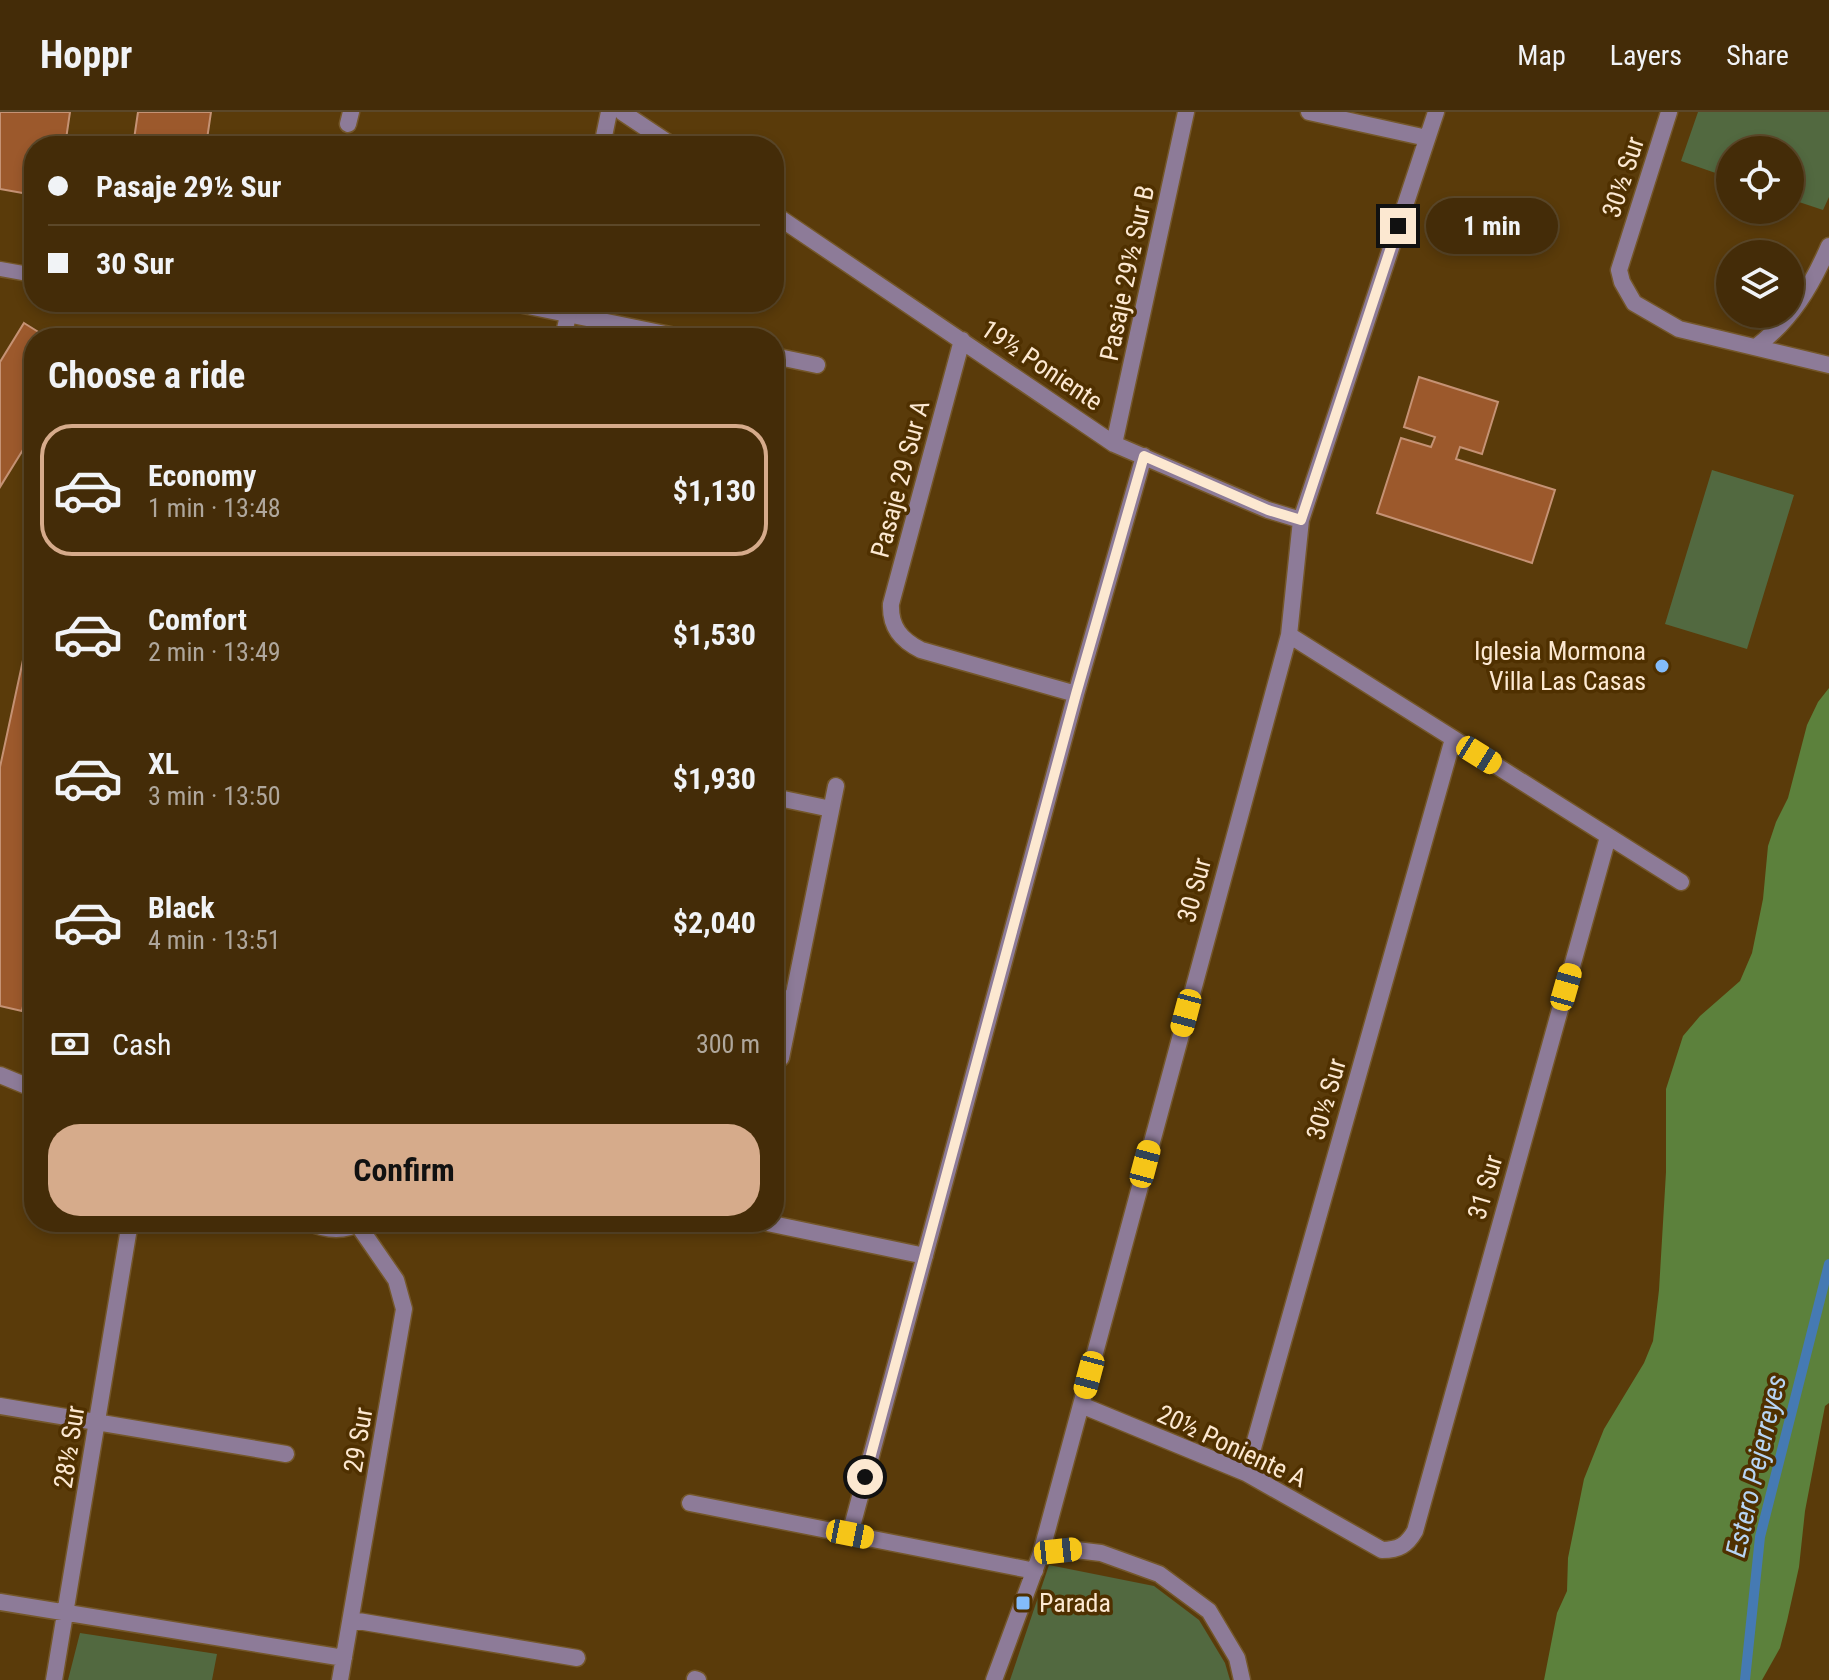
<!DOCTYPE html>
<meta charset="utf-8">
<style>
:root{--surface:#442c08;--page:#4e3816;--text:#f1f3f6;--muted:#afa79c;--line:#5c4829;--accent:#d6ab8b}
body{margin:0;font-family:"Roboto Condensed",sans-serif;background:var(--page);color:var(--text);height:100vh;display:flex;flex-direction:column;font-size:30px;white-space:nowrap}
*{box-sizing:border-box;margin:0}
p{font-size:26px;color:var(--muted)}
.icon{flex:none;width:44px;height:44px;fill:none;stroke:currentColor;stroke-width:2;stroke-linecap:round;stroke-linejoin:round}
.map{position:relative;flex:1;overflow:hidden}
.panel{position:absolute;left:24px;top:216px;width:760px;height:904px;display:flex;flex-direction:column;background:var(--surface);border-radius:32px;box-shadow:0 4px 12px #0003,0 0 0 2px var(--line)}
.panel>*{flex:none}
.hud{position:absolute;left:24px;top:24px;width:760px;height:176px;border-radius:32px;box-shadow:0 4px 12px #0003,0 0 0 2px var(--line);display:grid;align-content:center;height:176px;padding:0 24px;background:var(--surface)}
.fabs{position:absolute;left:1716px;top:24px;display:grid;gap:16px}
.fabs a{display:grid;place-items:center;width:88px;height:88px;border-radius:50%;background:var(--surface);box-shadow:0 4px 12px #0003,0 0 0 2px var(--line);font-size:40px}
.end{position:absolute;width:36px;height:36px;margin:-18px;border:10px solid #fce8d1;background:#111;box-shadow:0 0 0 4px #111}
.from{border-radius:50%}
.bubble{position:absolute;height:56px;border-radius:28px;background:var(--surface);box-shadow:0 4px 12px #0003,0 0 0 2px var(--line);font-size:26px;font-weight:700;line-height:56px;text-align:center}
.car{position:absolute;width:24px;height:48px;margin:-24px -12px;border-radius:10px;box-shadow:0 0 6px 2px #0007;background:linear-gradient(#f5c518 24%,#345 0 40%,#f5c518 0 76%,#345 0 86%,#f5c518 0)}
.hud b{display:flex;align-items:center;gap:28px;height:76px;font-size:30px}
.hud b+b{border-top:2px solid var(--line)}
.hud i{width:20px;height:20px;background:var(--text)}
ul{padding:0;list-style:none}
li{display:flex;align-items:center;gap:24px;height:132px;margin:0 16px 12px;padding:0 8px;border:4px solid transparent;border-radius:32px}
li div{flex:1}
li b{display:block;font-size:30px}
li em{font-style:normal;font-weight:700}
li.active{border-color:var(--accent)}
li>.icon{width:72px;height:72px;stroke-width:1.5}
h2{padding:0 24px;font-size:36px;line-height:96px}
.pay{display:flex;align-items:center;gap:20px;height:88px;padding:0 24px;font-size:30px}
.pay p{margin-inline-start:auto}
.cta{display:flex;gap:16px;margin-top:auto;padding:16px 24px}
.cta a{flex:1;height:92px;border-radius:32px;background:var(--accent);color:#111;font-size:32px;font-weight:700;line-height:92px;text-align:center}
header{display:flex;align-items:center;gap:48px;box-sizing:border-box;height:112px;padding:0 40px;background:var(--surface);border-bottom:2px solid var(--line)}
header strong{font-size:38px}
nav{display:flex;gap:44px;margin-inline-start:auto;font-size:28px}
.map>svg:first-child{display:block}
.green{fill:#526940}
.forest{fill:#5c813c}
.lines{fill:none;stroke-linecap:round;stroke-linejoin:round}
.stream{stroke:#457ab3;stroke-width:10}
.building{fill:#9c592c;stroke:#c59274;stroke-width:2}
.service-casing{stroke:#74572a;stroke-width:17}
.minor-casing{stroke:#74572a;stroke-width:19}
.tertiary-casing{stroke:#74572a;stroke-width:19}
.service{stroke:#8d7b98;stroke-width:14}
.minor{stroke:#8d7b98;stroke-width:16}
.tertiary{stroke:#8d7b98;stroke-width:16}
.route{stroke:#fce8d1;stroke-width:10}
.poi-dot{fill:#83bcfb;stroke:#4f3000;stroke-width:3}
.labels{text-anchor:middle;dominant-baseline:central;stroke-width:7;stroke-linejoin:round;paint-order:stroke}
.street-label{font-size:26px;fill:#fce8d1;stroke:#4f3000}
.poi-label{font-size:26px;fill:#fce8d1;stroke:#4f3000;text-anchor:end}
.water-label{font-size:28px;font-style:italic;fill:#b7d4f4;stroke:#4f3000}
</style>
<header>
<strong>Hoppr</strong>
<nav><a>Map</a><a>Layers</a><a>Share</a></nav>
</header>
<div class="map">
<svg width="1829" height="1568" viewBox="0 0 1829 1568">
<rect width="100%" height="100%" fill="#5a3b0a"/>
<path class="green" d="M1698,0H1829V85L1823,98L1790,87V38H1730V66L1681,49Z
M1712,358L1794,383L1747,537L1665,512Z
M1049,1453L1154,1474L1199,1508L1225,1551L1230,1568H1010Z
M80,1521L217,1542L212,1568H68Z"/>
<path class="forest" d="M1829,576V1291L1825,1294L1805,1399L1799,1455L1787,1509L1780,1536L1762,1568H1544L1557,1501L1567,1479L1568,1446L1584,1367L1604,1317L1644,1251L1653,1229L1659,1178L1666,1060V977L1683,924L1700,904L1740,869L1752,841L1763,787L1768,734L1776,710L1788,686L1807,613L1818,590Z"/>
<g class="lines">
<path class="stream" d="M1745,1568L1760,1425L1829,1152"/>
</g>
<path class="building" d="M0,0H70L65,34H34V83L0,77Z
M138,0H211L206,34H133Z
M24,211L48,226H34V320L0,375V250Z
M1419,265L1498,290L1482,342L1460,335L1456,347L1555,378L1532,451L1377,401L1401,326L1431,335L1435,325L1404,315Z
M34,497V842L22,899L0,894V655Z"/>
<g class="lines">
<g class="service-casing">
<path id="service" d="M0,157L34,163"/>
</g>
<g class="minor-casing">
<path id="minor" d="M622,0L673,34
M1309,0L1427,26
M1669,0L1619,158L1622,170L1634,191L1679,217L1829,253
M348,12L351,0
M774,102L1114,332L1268,398L1301,408
M509,190L685,226
M962,228L891,492C890,515 901,528 921,538L1076,582
M1756,235C1792,207 1811,175 1829,134
M774,244L817,253
M1114,332L1186,0
M1289,523L1681,770
M774,685L831,697
M774,884L793,888
M781,946L836,674
M763,1110L925,1144
M1081,1293L1246,1361L1382,1438C1399,1438 1407,1433 1415,1419L1608,725
M0,1294L286,1342
M1246,1361L1453,627
M690,1391L1035,1459
M850,1422L1076,582L1144,344
M1041,1441L1076,1438L1101,1441L1159,1462L1209,1499L1237,1546L1242,1568
M0,1490L344,1546
M352,1508L577,1546
M695,1567L698,1568
M54,1568L130,1110
M340,1568L404,1197L396,1168L358,1113
M994,1568L1041,1441L1289,523L1301,408L1436,0"/>
</g>
<g class="tertiary-casing">
<path id="tertiary" d="M602,34L609,0
M563,226L571,190
M0,963L34,977
M308,1110C327,1119 344,1120 362,1110"/>
</g>
<use href="#service" class="service"/>
<use href="#minor" class="minor"/>
<use href="#tertiary" class="tertiary"/>
</g>
<g class="lines">
<path class="route" d="M865,1365L1076,582L1144,344L1268,398L1301,408L1398,114"/>
</g>
<g class="poi-dot">
<circle cx="1662" cy="554" r="8"/>
<rect x="1015" y="1483" width="16" height="16" rx="4"/>
</g>
<g class="labels">
<g class="street-label">
<text transform="translate(1623 65) rotate(-72)">30½ Sur</text>
<text transform="translate(1127 161) rotate(-78)">Pasaje 29½ Sur B</text>
<text transform="translate(1042 253) rotate(34)">19½ Poniente</text>
<text transform="translate(900 367) rotate(-75)">Pasaje 29 Sur A</text>
<text transform="translate(1194 778) rotate(-75)">30 Sur</text>
<text transform="translate(1326 987) rotate(-74)">30½ Sur</text>
<text transform="translate(1485 1075) rotate(-74)">31 Sur</text>
<text transform="translate(358 1328) rotate(-80)">29 Sur</text>
<text transform="translate(1232 1334) rotate(25)">20½ Poniente A</text>
<text transform="translate(69 1335) rotate(-81)">28½ Sur</text>
</g>
<g class="poi-label">
<text x="1646" y="539">Iglesia Mormona<tspan x="1646" dy="30">Villa Las Casas</tspan></text>
<text x="1039" y="1491" text-anchor="start">Parada</text>
</g>
<g class="water-label">
<text transform="translate(1756 1354) rotate(-77)">Estero Pejerreyes</text>
</g>
</g>
</svg>
<div class="fabs">
<a><svg class="icon" aria-label="locate" viewBox="0 0 24 24"><circle cx="12" cy="12" r="6"/><path d="M12 2v4M12 18v4M2 12h4M18 12h4"/></svg></a>
<a><svg class="icon" aria-label="layers" viewBox="0 0 24 24"><path d="M12 4l9 5-9 5-9-5zM3 14l9 5 9-5"/></svg></a>
</div>
<i class="end from" style="left:865px;top:1365px"></i>
<i class="end" style="left:1398px;top:114px"></i>
<div class="bubble" style="left:1426px;top:86px;width:132px">1 min</div>
<i class="car" style="left:1479px;top:643px;rotate:122deg"></i>
<i class="car" style="left:1566px;top:875px;rotate:16deg"></i>
<i class="car" style="left:1186px;top:901px;rotate:195deg"></i>
<i class="car" style="left:1145px;top:1052px;rotate:15deg"></i>
<i class="car" style="left:1089px;top:1263px;rotate:195deg"></i>
<i class="car" style="left:850px;top:1422px;rotate:101deg"></i>
<i class="car" style="left:1058px;top:1439px;rotate:84deg"></i>
<div class="hud">
<b><i class="from"></i>Pasaje 29½ Sur</b>
<b><i></i>30 Sur</b>
</div>
<section class="panel">
<h2>Choose a ride</h2>
<ul>
<li class="active"><svg class="icon" aria-label="car" viewBox="0 0 24 24"><path d="M5 17H2v-5l4-1 3-4h7l3 4 3 1v5h-3M9 17h6M6 11h13"/><circle cx="7" cy="17" r="2"/><circle cx="17" cy="17" r="2"/></svg><div><b>Economy</b><p>1 min · 13:48</p></div><em>$1,130</em></li>
<li><svg class="icon" aria-label="car" viewBox="0 0 24 24"><path d="M5 17H2v-5l4-1 3-4h7l3 4 3 1v5h-3M9 17h6M6 11h13"/><circle cx="7" cy="17" r="2"/><circle cx="17" cy="17" r="2"/></svg><div><b>Comfort</b><p>2 min · 13:49</p></div><em>$1,530</em></li>
<li><svg class="icon" aria-label="car" viewBox="0 0 24 24"><path d="M5 17H2v-5l4-1 3-4h7l3 4 3 1v5h-3M9 17h6M6 11h13"/><circle cx="7" cy="17" r="2"/><circle cx="17" cy="17" r="2"/></svg><div><b>XL</b><p>3 min · 13:50</p></div><em>$1,930</em></li>
<li><svg class="icon" aria-label="car" viewBox="0 0 24 24"><path d="M5 17H2v-5l4-1 3-4h7l3 4 3 1v5h-3M9 17h6M6 11h13"/><circle cx="7" cy="17" r="2"/><circle cx="17" cy="17" r="2"/></svg><div><b>Black</b><p>4 min · 13:51</p></div><em>$2,040</em></li>
</ul>
<div class="pay"><svg class="icon" aria-label="cash" viewBox="0 0 24 24"><path d="M3 7h18v10H3z"/><circle cx="12" cy="12" r="2"/></svg>Cash<p>300 m</p></div>
<div class="cta"><a>Confirm</a></div>
</section>
</div>
